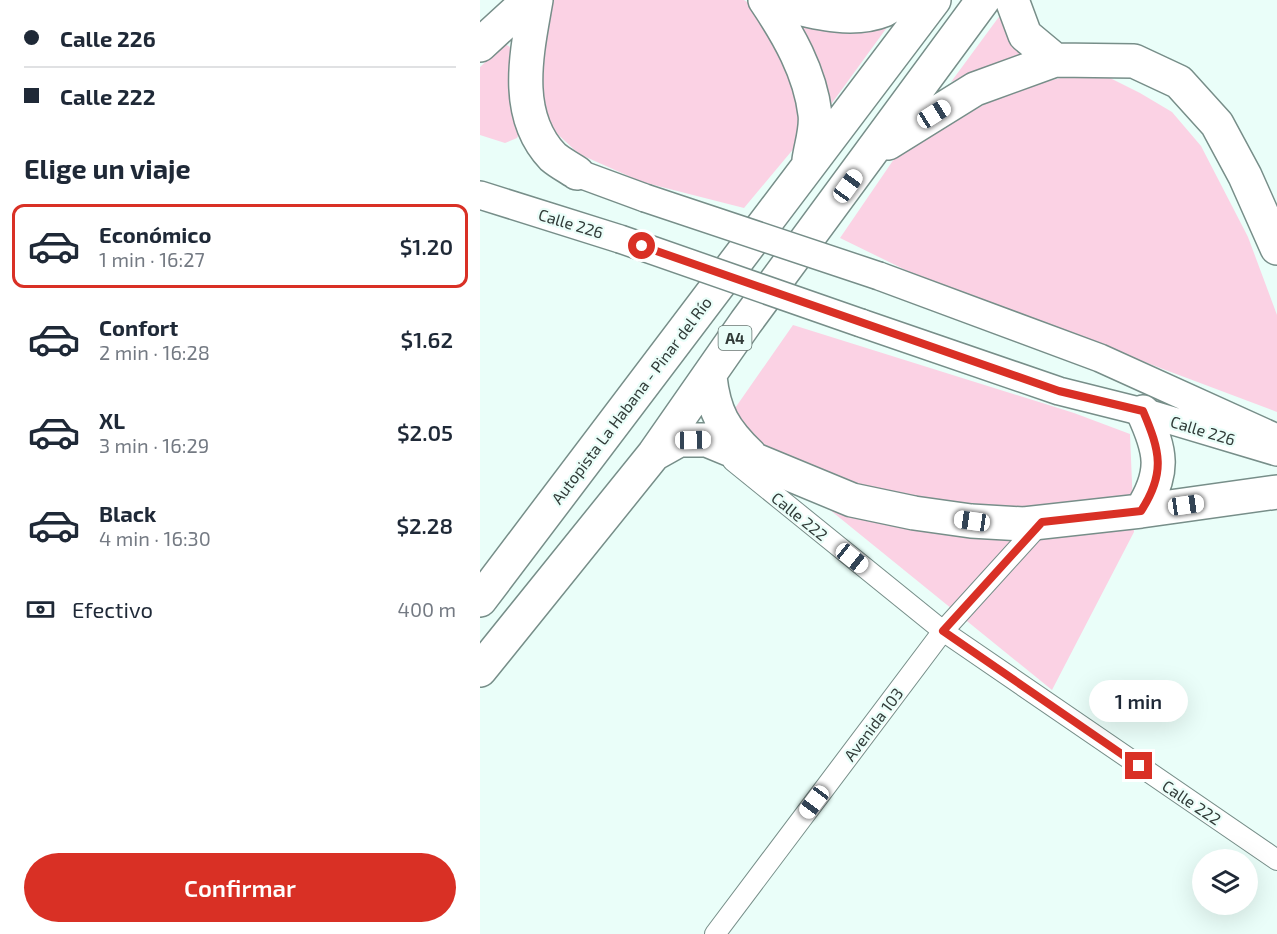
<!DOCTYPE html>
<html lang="es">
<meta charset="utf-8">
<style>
:root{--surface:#fff;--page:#f6f6f7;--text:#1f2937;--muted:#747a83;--line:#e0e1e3;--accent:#d93025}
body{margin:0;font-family:"Exo 2",sans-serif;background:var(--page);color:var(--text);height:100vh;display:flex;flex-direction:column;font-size:22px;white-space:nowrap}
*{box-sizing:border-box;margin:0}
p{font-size:20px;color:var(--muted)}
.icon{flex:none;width:33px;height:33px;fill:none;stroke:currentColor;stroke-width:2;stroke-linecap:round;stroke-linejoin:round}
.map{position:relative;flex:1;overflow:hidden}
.side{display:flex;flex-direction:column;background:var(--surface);width:480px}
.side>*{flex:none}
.guide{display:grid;align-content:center;height:132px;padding:0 24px;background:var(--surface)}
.tools{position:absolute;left:712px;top:849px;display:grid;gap:12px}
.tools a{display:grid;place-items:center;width:66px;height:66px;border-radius:50%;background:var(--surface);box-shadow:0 6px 24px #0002;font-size:30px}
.end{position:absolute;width:27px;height:27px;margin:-14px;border:8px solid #d93025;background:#fff;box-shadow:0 0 0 3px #fff}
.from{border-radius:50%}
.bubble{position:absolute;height:42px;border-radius:21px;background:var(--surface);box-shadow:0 6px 24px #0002;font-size:20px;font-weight:600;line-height:42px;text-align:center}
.car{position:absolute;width:18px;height:36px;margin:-18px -9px;border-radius:8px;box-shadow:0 0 4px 2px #0007;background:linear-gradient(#fff 24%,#345 0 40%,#fff 0 76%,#345 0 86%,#fff 0)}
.guide b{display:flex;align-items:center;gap:21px;height:57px;font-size:22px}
.guide b+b{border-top:2px solid var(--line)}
.guide i{width:15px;height:15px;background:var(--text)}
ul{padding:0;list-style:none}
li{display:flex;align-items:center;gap:18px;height:84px;margin:0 12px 9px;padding:0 12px;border:3px solid transparent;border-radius:12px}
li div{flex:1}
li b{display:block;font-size:22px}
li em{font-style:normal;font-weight:600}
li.on{border-color:var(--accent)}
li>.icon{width:54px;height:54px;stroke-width:1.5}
h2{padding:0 24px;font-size:27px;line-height:72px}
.pay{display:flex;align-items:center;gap:15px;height:66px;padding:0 24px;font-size:22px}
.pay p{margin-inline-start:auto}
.primary-button{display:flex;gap:12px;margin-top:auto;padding:12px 24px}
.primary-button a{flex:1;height:69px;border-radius:36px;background:var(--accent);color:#fff;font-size:24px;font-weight:600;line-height:69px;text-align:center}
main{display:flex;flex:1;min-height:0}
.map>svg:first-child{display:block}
.green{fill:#fbd2e4}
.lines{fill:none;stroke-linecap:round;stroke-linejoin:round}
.street-casing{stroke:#778e89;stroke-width:22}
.secondary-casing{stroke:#778e89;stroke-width:30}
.highway-casing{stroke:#778e89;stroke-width:36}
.street{stroke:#fff;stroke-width:20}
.secondary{stroke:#fff;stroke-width:27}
.highway{stroke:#fff;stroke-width:33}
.secondary-bridge-casing{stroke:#778e89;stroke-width:30;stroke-linecap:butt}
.secondary-bridge{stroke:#fff;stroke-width:27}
.route{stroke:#d93025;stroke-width:8}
.labels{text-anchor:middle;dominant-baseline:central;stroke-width:4.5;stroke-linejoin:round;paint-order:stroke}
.shield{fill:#eafef9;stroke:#687672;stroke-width:1.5}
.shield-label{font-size:15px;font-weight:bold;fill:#313b38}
.street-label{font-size:16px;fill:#313b38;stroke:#eafef9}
</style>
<main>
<section class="side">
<div class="guide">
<b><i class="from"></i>Calle 226</b>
<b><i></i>Calle 222</b>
</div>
<h2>Elige un viaje</h2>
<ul>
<li class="on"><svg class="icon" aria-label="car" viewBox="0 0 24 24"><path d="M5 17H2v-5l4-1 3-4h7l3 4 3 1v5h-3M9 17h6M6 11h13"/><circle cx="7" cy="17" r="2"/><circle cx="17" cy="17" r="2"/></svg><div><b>Económico</b><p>1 min · 16:27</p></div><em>$1.20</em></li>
<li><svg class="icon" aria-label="car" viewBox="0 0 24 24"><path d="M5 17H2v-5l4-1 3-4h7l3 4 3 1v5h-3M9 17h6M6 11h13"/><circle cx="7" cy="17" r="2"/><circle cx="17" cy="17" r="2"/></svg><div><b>Confort</b><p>2 min · 16:28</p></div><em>$1.62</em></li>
<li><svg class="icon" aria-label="car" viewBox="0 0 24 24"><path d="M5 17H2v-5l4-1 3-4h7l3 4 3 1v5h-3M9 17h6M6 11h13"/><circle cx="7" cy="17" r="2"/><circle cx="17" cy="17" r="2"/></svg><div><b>XL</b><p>3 min · 16:29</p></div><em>$2.05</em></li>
<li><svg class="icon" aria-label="car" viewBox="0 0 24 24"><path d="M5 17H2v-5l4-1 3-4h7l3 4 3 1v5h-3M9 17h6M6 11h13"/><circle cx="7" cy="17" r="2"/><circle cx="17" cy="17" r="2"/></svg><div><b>Black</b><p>4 min · 16:30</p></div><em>$2.28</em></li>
</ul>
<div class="pay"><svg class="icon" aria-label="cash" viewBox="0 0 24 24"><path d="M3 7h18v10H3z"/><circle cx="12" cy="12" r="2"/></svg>Efectivo<p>400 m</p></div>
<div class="primary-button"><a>Confirmar</a></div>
</section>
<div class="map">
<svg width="797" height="934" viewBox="0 0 797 934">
<rect width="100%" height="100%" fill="#eafef9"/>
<path class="green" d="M74,0H264L281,11L315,77L321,121L315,147L264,208L162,182L99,154L72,129L55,91L58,38Z
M521,14L529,40L546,55L503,69L471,82Z
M312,21L359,26H408L344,114Z
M25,44L30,47L40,132L37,138L25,143L0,135V67Z
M624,75L660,93L692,112L721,146L768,237L797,315V412L444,279L360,238L414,159L455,133L524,93L584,77Z
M313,325L594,413L650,434L654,532L572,690L244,424Z"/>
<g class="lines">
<g class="street-casing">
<path id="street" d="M253,461L463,631L797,860
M235,934L463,631L562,522"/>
</g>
<g class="secondary-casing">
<path id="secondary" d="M97,173L165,198
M0,195L140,239
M399,276L620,358L790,435
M381,323L579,391L663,412L797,452"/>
</g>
<g class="highway-casing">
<path id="highway" d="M56,0C47,52 32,114 73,157C80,163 90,168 97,173
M285,0C308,34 330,72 335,114C337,128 331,146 329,160
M285,0C322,8 367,25 404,10C410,7 415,3 420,0
M532,0L545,35L575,60
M0,45L49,0
M408,143L495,89L575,60L654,61L699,82L737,124L765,176L797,248
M230,377C234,413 244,430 270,455
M174,454L199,440H227L372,500L434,513L491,521L544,524L661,511L797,492
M661,511C686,472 681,451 663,412
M0,600L454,0
M0,670L174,454L266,322L503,0"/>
</g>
<use href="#street" class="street"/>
<use href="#secondary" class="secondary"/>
<use href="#highway" class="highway"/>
<g class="secondary-bridge-casing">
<path id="secondary-bridge" d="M165,198L399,276
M140,239L381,323"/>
</g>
<use href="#secondary-bridge" class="secondary-bridge"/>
</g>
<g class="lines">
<path class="route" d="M162,246L579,391L663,411C680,451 686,473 661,511L562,522L463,631L659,766"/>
</g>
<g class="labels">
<rect class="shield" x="238.5" y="326" width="33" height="24" rx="4.5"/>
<g class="shield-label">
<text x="255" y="338">A4</text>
</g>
<g class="street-label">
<text transform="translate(91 223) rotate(17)">Calle 226</text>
<text transform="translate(151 400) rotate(-53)">Autopista La Habana - Pinar del Río</text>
<text transform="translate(723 430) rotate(17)">Calle 226</text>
<text transform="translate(320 516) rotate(39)">Calle 222</text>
<text transform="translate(393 724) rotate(-53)">Avenida 103</text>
<text transform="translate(712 802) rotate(34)">Calle 222</text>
</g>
</g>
</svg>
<div class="tools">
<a><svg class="icon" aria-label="layers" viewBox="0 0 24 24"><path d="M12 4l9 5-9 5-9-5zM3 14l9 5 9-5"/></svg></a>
</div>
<i class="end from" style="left:162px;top:246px"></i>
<i class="end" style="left:659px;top:766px"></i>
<div class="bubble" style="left:609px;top:680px;width:99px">1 min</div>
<i class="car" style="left:454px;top:114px;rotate:58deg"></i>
<i class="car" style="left:368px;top:186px;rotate:36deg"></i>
<i class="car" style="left:213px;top:440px;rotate:89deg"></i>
<i class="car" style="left:706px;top:505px;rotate:82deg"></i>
<i class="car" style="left:492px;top:521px;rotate:278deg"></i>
<i class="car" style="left:372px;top:558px;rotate:129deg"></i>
<i class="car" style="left:334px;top:802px;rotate:217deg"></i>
</div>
</main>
